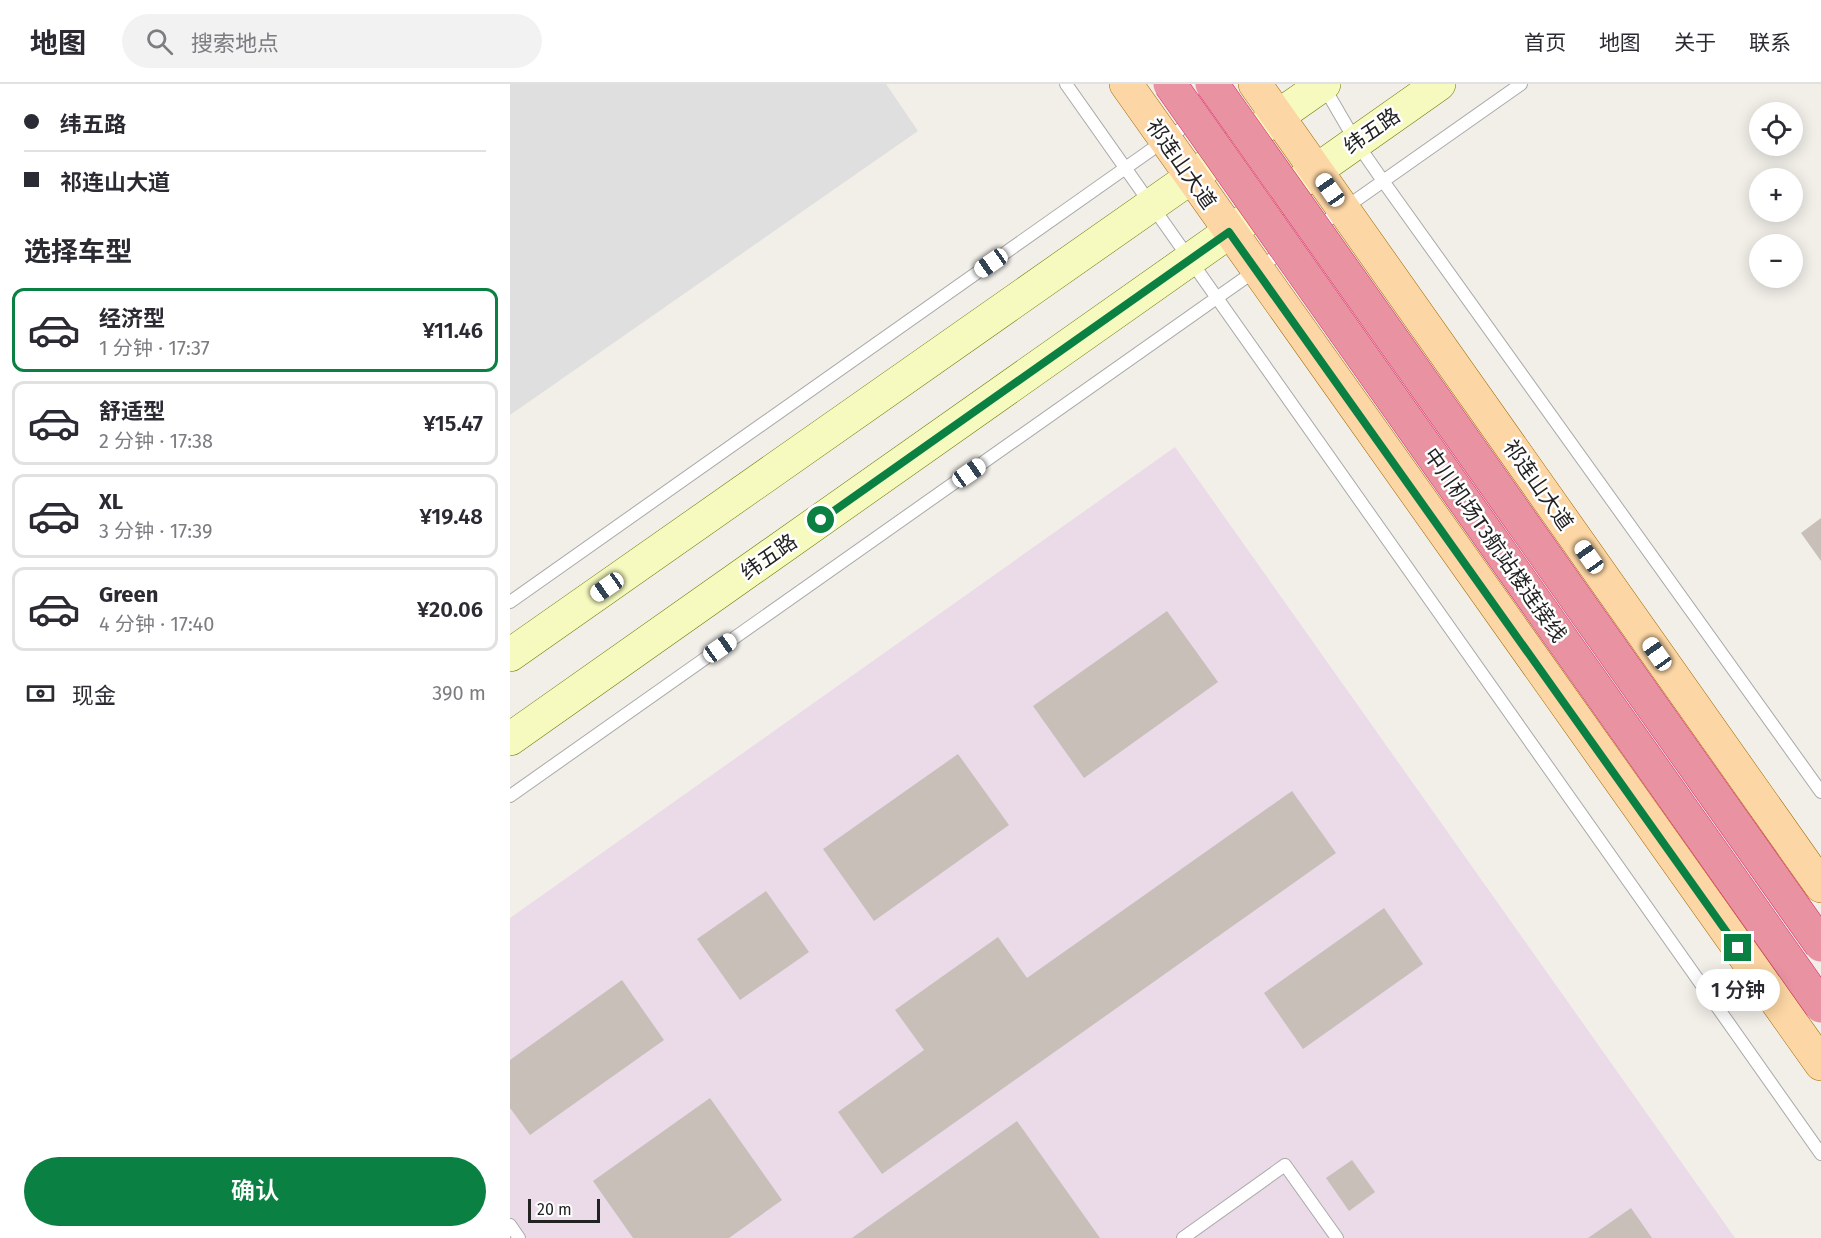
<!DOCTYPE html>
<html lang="zh">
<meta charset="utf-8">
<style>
:root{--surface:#fff;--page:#f2f2f3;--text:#2b2b33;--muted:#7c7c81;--line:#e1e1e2;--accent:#0b8043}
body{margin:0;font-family:"Fira Sans","Noto Sans SC",sans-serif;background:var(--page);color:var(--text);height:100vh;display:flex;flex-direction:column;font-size:22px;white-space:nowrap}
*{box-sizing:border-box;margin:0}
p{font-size:20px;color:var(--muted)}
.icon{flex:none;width:33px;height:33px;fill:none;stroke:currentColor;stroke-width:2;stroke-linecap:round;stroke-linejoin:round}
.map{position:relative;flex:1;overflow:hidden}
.drawer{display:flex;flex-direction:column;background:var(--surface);width:510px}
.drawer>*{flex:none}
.top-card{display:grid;align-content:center;height:132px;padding:0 24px;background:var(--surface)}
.fabs{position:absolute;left:1239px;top:18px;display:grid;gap:12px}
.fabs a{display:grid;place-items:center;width:54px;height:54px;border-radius:50%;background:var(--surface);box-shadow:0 3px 15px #0003;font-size:30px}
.scale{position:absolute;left:18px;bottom:15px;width:72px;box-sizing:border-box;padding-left:6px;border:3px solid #222;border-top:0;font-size:16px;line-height:21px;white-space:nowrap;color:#222;-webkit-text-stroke:4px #fff;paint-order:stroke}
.end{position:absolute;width:27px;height:27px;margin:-14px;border:8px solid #0b8043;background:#fff;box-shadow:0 0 0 3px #fff}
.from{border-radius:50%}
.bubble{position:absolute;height:42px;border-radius:21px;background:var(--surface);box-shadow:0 3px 15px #0003;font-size:20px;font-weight:600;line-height:42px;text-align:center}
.car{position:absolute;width:18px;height:36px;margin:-18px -9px;border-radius:8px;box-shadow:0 0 4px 2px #0007;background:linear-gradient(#fff 24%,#345 0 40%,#fff 0 76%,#345 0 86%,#fff 0)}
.top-card b{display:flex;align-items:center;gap:21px;height:57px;font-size:22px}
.top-card b+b{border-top:2px solid var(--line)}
.top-card i{width:15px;height:15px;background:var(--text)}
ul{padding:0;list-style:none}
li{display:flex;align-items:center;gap:18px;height:84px;margin:0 12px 9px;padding:0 12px;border:3px solid var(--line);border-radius:12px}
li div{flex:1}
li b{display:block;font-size:22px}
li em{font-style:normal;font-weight:600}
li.current{border-color:var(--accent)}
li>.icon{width:54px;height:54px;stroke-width:1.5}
h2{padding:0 24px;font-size:27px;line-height:72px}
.pay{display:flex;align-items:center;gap:15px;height:66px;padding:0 24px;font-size:22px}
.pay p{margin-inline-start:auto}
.button{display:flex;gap:12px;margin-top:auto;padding:12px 24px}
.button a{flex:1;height:69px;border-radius:36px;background:var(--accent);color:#fff;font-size:24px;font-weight:600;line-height:69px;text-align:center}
header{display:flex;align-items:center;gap:36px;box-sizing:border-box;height:84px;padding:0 30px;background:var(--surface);border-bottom:2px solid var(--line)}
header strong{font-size:28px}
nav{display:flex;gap:33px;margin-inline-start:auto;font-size:21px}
.search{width:420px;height:54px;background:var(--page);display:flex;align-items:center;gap:15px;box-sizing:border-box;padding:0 21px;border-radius:33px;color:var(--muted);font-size:22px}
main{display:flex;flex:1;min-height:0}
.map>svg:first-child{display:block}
.residential{fill:#e0dfdf}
.industrial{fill:#ebdbe8}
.building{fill:#c7bfb8}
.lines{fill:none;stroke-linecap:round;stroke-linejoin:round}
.lane-casing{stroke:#a9a9a9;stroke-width:14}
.secondary-casing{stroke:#707d05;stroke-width:34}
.primary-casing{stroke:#a06b00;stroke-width:34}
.lane{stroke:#fff;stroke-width:12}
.secondary{stroke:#f7fabf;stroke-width:33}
.primary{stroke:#fcd6a4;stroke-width:33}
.highway-bridge-casing{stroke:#dc2a67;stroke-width:34;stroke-linecap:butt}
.highway-bridge{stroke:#e892a2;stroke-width:33}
.route{stroke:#0b8043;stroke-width:8}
.labels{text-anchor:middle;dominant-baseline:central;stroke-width:5;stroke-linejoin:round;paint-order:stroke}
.street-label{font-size:21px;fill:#222;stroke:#fff}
</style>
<header>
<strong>地图</strong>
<div class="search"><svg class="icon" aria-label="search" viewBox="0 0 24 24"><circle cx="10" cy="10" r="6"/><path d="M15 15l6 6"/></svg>搜索地点</div>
<nav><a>首页</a><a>地图</a><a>关于</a><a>联系</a></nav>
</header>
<main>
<section class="drawer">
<div class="top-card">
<b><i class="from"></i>纬五路</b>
<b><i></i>祁连山大道</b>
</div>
<h2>选择车型</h2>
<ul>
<li class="current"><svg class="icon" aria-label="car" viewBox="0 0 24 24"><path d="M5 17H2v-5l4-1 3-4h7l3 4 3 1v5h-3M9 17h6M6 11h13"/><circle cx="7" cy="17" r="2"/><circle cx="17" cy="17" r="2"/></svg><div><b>经济型</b><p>1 分钟 · 17:37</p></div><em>¥11.46</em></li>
<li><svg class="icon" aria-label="car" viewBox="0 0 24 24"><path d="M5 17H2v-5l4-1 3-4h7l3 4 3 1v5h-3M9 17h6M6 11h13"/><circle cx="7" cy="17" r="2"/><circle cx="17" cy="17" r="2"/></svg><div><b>舒适型</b><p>2 分钟 · 17:38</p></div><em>¥15.47</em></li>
<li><svg class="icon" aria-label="car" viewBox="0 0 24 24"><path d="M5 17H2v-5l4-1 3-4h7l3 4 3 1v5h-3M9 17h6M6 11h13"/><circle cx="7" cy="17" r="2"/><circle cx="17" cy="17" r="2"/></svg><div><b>XL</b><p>3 分钟 · 17:39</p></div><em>¥19.48</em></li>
<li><svg class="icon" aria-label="car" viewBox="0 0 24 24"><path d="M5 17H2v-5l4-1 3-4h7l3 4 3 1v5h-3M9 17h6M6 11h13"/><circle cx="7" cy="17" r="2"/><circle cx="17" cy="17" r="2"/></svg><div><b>Green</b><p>4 分钟 · 17:40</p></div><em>¥20.06</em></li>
</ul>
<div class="pay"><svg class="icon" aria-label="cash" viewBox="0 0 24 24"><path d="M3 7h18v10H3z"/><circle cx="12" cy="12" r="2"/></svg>现金<p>390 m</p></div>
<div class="button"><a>确认</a></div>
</section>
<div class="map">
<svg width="1311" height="1154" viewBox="0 0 1311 1154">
<rect width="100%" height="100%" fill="#f2efe9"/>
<path class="residential" d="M0,0H376L408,47L0,331Z"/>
<path class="industrial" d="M665,363L1225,1154H0V834Z"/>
<path class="building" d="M1311,434V477L1291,449Z
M657,527L708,598L574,694L523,622Z
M448,670L499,741L364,837L313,765Z
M782,707L826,769L372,1090L328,1028L414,966L385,926L488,853L517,894Z
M256,807L299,868L230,916L187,855Z
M874,824L913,880L793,965L754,909Z
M112,896L154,956L20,1051L0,1024V976Z
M200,1014L272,1116L219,1154H123L83,1097Z
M507,1037L590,1154H342Z
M842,1076L865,1108L839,1127L816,1094Z
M1121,1124L1142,1154H1078Z"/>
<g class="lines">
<g class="lane-casing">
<path id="lane" d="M556,0L1311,1070
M814,3L846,58L873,97L1311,708
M805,145L1011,0
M0,518L685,35
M0,712L776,165
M0,1141L9,1154
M673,1154L775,1081L827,1154"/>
</g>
<g class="secondary-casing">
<path id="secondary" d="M0,571L814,0
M0,655L929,0"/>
</g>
<g class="primary-casing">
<path id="primary" d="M616,0L1311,980
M745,0L1311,802"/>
</g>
<use href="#lane" class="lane"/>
<use href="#secondary" class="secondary"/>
<use href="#primary" class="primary"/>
<g class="highway-bridge-casing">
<path id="highway-bridge" d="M660,0L1311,922
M702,0L1311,861"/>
</g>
<use href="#highway-bridge" class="highway-bridge"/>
</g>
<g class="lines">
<path class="route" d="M311,436L719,148L1228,864"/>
</g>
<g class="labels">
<g class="street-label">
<text transform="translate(862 47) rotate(-35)">纬五路</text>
<text transform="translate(671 80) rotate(55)">祁连山大道</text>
<text transform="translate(1028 401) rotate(55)">祁连山大道</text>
<text transform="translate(985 461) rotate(55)">中川机场T3航站楼连接线</text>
<text transform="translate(259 473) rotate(-35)">纬五路</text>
</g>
</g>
</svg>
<div class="fabs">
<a><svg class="icon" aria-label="locate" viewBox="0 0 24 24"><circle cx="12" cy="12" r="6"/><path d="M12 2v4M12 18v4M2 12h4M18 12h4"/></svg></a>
<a>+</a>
<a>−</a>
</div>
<div class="scale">20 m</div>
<i class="end from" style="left:311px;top:436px"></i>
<i class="end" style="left:1228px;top:864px"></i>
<div class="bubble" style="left:1186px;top:885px;width:84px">1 分钟</div>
<i class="car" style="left:820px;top:106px;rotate:325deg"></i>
<i class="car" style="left:481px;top:179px;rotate:235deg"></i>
<i class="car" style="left:459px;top:389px;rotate:55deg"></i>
<i class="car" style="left:1079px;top:473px;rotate:325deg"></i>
<i class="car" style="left:97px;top:503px;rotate:235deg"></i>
<i class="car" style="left:210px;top:564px;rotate:55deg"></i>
<i class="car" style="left:1147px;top:570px;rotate:325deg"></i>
</div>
</main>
